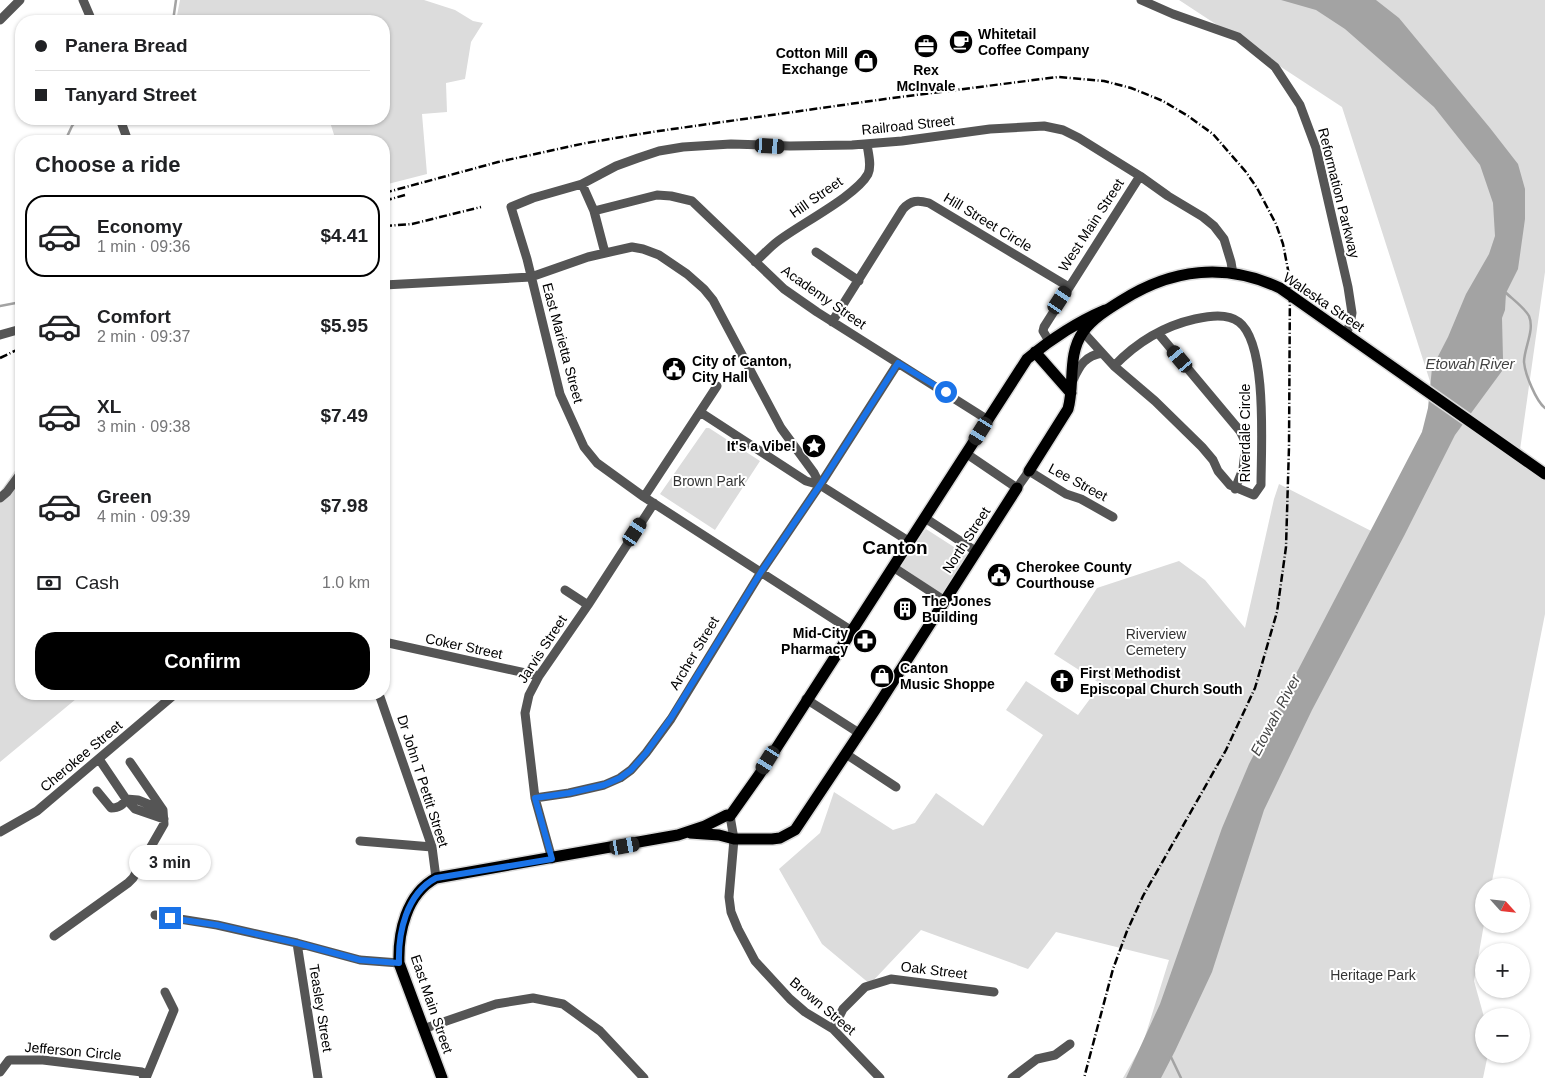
<!DOCTYPE html>
<meta charset="utf-8">
<style>
:root{--surface:#fff;--page:#f2f2f2;--text:#202124;--muted:#757577;--line:#e0e0e0;--accent:#000}
body{margin:0;font-family:Arial,sans-serif;background:var(--page);color:var(--text);height:100vh;display:flex;flex-direction:column;font-size:19px;white-space:nowrap}
*{box-sizing:border-box;margin:0}
p{font-size:16px;color:var(--muted)}
.icon{flex:none;width:28px;height:28px;fill:none;stroke:currentColor;stroke-width:2;stroke-linecap:round;stroke-linejoin:round}
.map{position:relative;flex:1;overflow:hidden}
.sheet{position:absolute;left:15px;top:135px;width:375px;height:565px;display:flex;flex-direction:column;background:var(--surface);border-radius:20px;box-shadow:0 1px 4px #0004}
.sheet>*{flex:none}
.hud{position:absolute;left:15px;top:15px;width:375px;height:110px;border-radius:20px;box-shadow:0 1px 4px #0004;display:grid;align-content:center;height:110px;padding:0 20px;background:var(--surface)}
.needle{width:32px;rotate:117deg}
.tools{position:absolute;left:1475px;top:878px;display:grid;gap:10px}
.tools a{display:grid;place-items:center;width:55px;height:55px;border-radius:50%;background:var(--surface);box-shadow:0 1px 4px #0004;font-size:25px}
.end{position:absolute;width:22px;height:22px;margin:-11px;border:6px solid #1a73e8;background:#fff;box-shadow:0 0 0 2px #fff}
.from{border-radius:50%}
.bubble{position:absolute;height:35px;border-radius:18px;background:var(--surface);box-shadow:0 1px 4px #0004;font-size:16px;font-weight:600;line-height:35px;text-align:center}
.car{position:absolute;width:15px;height:30px;margin:-15px -8px;border-radius:6px;box-shadow:0 0 4px 1px #0007;background:linear-gradient(#222 24%,#8ab4d8 0 40%,#222 0 76%,#8ab4d8 0 86%,#222 0)}
.hud b{display:flex;align-items:center;gap:18px;height:48px;font-size:19px}
.hud b+b{border-top:1px solid var(--line)}
.hud i{width:12px;height:12px;background:var(--text)}
ul{padding:0;list-style:none}
li{display:flex;align-items:center;gap:15px;height:82px;margin:0 10px 8px;padding:0 10px;border:2px solid transparent;border-radius:20px}
li div{flex:1}
li b{display:block;font-size:19px}
li em{font-style:normal;font-weight:600}
li.active{border-color:var(--accent)}
li>.icon{width:45px;height:45px;stroke-width:1.5}
h2{padding:0 20px;font-size:22px;line-height:60px}
.pay{display:flex;align-items:center;gap:12px;height:55px;padding:0 20px;font-size:19px}
.pay p{margin-inline-start:auto}
.action{display:flex;gap:10px;margin-top:auto;padding:10px 20px}
.action a{flex:1;height:58px;border-radius:20px;background:var(--accent);color:#fff;font-size:20px;font-weight:600;line-height:58px;text-align:center}
.map>svg:first-child{display:block}
.green{fill:#dcdcdc}
.water{fill:#a3a3a3}
.lines{fill:none;stroke-linecap:round;stroke-linejoin:round}
.stream{stroke:#a3a3a3;stroke-width:2.5}
.major-casing{stroke:#dbdbdb;stroke-width:14}
.minor{stroke:#555;stroke-width:9}
.major{stroke:#000;stroke-width:11}
.rail{stroke:#000;stroke-width:2.5;stroke-dasharray:8 2.5 1 2.5;stroke-linecap:butt}
.route{stroke:#1a73e8;stroke-width:6}
.labels{text-anchor:middle;dominant-baseline:central;stroke-width:4;stroke-linejoin:round;paint-order:stroke}
.poi-label{font-size:14px;font-weight:bold;fill:#000;stroke:#fff;text-anchor:start}
.street-label{font-size:14px;fill:#000;stroke:#fff}
.park-label{font-size:14px;fill:#333;stroke:#fff}
.water-label{font-size:15px;font-style:italic;fill:#444;stroke:#fff}
.district-label{font-size:19px;font-weight:bold;fill:#000;stroke:#fff}
</style>
<div class="map">
<svg width="1545" height="1078" viewBox="0 0 1545 1078">
<rect width="100%" height="100%" fill="#fff"/>
<path class="green" d="M180,0H424L455,10L473,21L483,23L471,42L465,79L446,83L447,112L422,114L427,174L384,185V141H336L329,119H384V21H277L272,17H239L234,21H176Z
M1179,0H1545V272L1519,457L1545,476V614L1491,886H1484V924L1474,981L1484,1017V1054H1488L1483,1078H1123L1143,1043L1169,960L1056,932L1028,969L921,930L870,984L822,944L779,869L820,833L834,792L893,830L915,823L936,793L983,826L1043,735L1006,710L1026,681L1078,715L1101,684L1054,654L1097,588L1179,561L1205,580L1245,628L1274,499L1279,484L1383,537L1435,397L1342,107Z
M706,428H709L760,461L715,530L660,494Z
M21,462V694H82L0,762V492Z
M926,529L968,556L943,595L900,566Z"/>
<path class="water" d="M1281,0H1376L1399,18L1490,128L1518,164L1525,189V219L1518,269L1506,293L1505,310L1502,318L1503,359L1502,371L1455,435L1404,536L1312,710L1264,810L1212,972L1175,1051L1161,1078H1126L1160,1004L1222,828L1249,764L1422,432L1428,408L1432,368L1448,337L1466,294L1489,254L1495,236L1493,203L1480,165L1434,107L1345,29L1316,10Z"/>
<g class="lines">
<path class="stream" d="M173,21L176,0
M65,141L72,126L78,119
M1504,291C1511,298 1524,307 1529,316C1535,330 1524,348 1524,362C1525,374 1536,401 1545,408
M0,306L21,302
M1171,1057L1181,1078"/>
<g class="major-casing">
<path id="major" d="M1035,352L1071,393
M1029,471L1068,409C1075,384 1067,355 1083,332C1092,319 1108,309 1121,301C1171,269 1225,262 1280,288L1545,474
M690,833L719,835L734,839H772L780,838L795,830L875,710L1017,488
M442,1078L399,963C398,933 406,894 436,878L678,835L705,826L727,815L730,816L759,775L1027,359C1051,339 1077,322 1105,310"/>
</g>
<path class="minor" d="M83,0L92,21
M1141,0L1173,14L1238,37L1275,67L1300,105L1316,148L1348,287L1352,313L1350,324L1346,334
M0,20L20,0
M120,119L128,141
M582,184L594,211L605,253
M594,211L657,195L671,196L692,201L784,289L817,312L988,420
M816,252L859,281
M755,262C763,255 770,247 778,241C800,224 856,196 868,174C872,165 868,153 867,144
M384,285L531,277L588,257L632,247L643,249L659,255L687,274L704,289L713,300L781,428L814,473L820,485
M832,322L903,209C911,200 918,200 929,203L1069,287
M1083,332L1114,366L1155,401L1202,447L1213,460L1218,471L1230,485L1254,495L1261,485C1261,450 1268,344 1239,322C1227,313 1209,316 1195,319C1164,326 1136,343 1114,366
M1158,333L1240,431L1246,443L1243,469L1235,489
M0,335L21,329
M1049,341L1043,331L1044,327L1140,176
M1073,380C1080,365 1085,356 1102,353
M700,412L806,481L820,485L910,542
M967,454L1017,488L1029,471L1066,494L1081,499L1113,517
M644,497L717,386
M0,498L7,492L21,473
M925,518L977,552
M893,567L945,601
M565,590L588,605
M852,631L644,497L597,463L584,447L560,394L527,259L511,207L533,198L582,184L616,166L638,158L659,151L683,147L731,144L790,146L852,145L902,141L990,129L1044,126L1063,130L1079,138L1140,176L1168,196L1203,217L1214,226L1224,239L1231,262L1233,274
M384,642L539,676
M379,694L432,847L436,878
M806,699L859,733
M846,754L896,787
M99,759L126,799L135,809L164,819
M130,762L163,810
M97,791L111,808C118,808 123,806 126,799
M535,798L569,793L604,785L620,778L631,770L646,753L671,719L761,572L820,485L898,363
M126,799L138,800L163,810
M730,816L734,839L729,897L731,912L738,929L755,961L790,999L805,1012L833,1029L880,1078
M0,832L37,811L175,694
M360,841L432,847
M552,859L535,798L525,713L529,695L539,676L588,605L654,503
M155,915L217,925L297,943L360,960L399,963
M54,936L128,883L133,878L164,824L163,810
M297,943L318,1078
M423,1029L496,1004L533,998L563,1004L600,1031L644,1078
M833,1029L843,1009L865,987L891,979L994,992
M0,1072L9,1060H43L142,1072L144,1078
M146,1078L174,1010L165,992
M1012,1078L1037,1059L1055,1055L1070,1044"/>
<use href="#major" class="major"/>
<path class="rail" d="M384,193L498,162L586,143L652,132L892,98L1058,77L1104,81L1131,88L1163,101L1188,116L1213,134L1246,172L1257,188L1276,224L1283,244L1290,280L1289,447L1286,547L1277,612L1255,688L1226,750L1143,896L1127,931L1113,969L1084,1078
M384,201L405,195
M384,226L412,224L481,207
M0,358L21,348"/>
</g>
<g class="lines">
<path class="route" d="M170,918L217,925L297,943L360,960L399,963C398,933 406,894 436,878L552,859L535,798L569,793L604,785L620,778L631,770L646,753L671,718L761,572L820,485L898,363L946,392"/>
</g>
<defs>
<g id="cafe-disc" transform="scale(1.25)"><circle r="9.5" fill="#000" stroke="#fff"/><path d="M-5.5-4.5H6V0H3Q3 3.5 0 3.5H-2.5Q-5.5 3.5-5.5 0ZM3-3.2v2h1.7v-2ZM-6 4.5H4V6H-6Z" fill="#fff"/></g>
<g id="office-disc" transform="scale(1.25)"><circle r="9.5" fill="#000" stroke="#fff"/><path d="M-6-3h4V-5.5h4V-3h4V5H-6ZM-1-4.5V-3h2v-1.5ZM-6 0V1H6V0Z" fill="#fff"/></g>
<g id="shop-disc" transform="scale(1.25)"><circle r="9.5" fill="#000" stroke="#fff"/><path d="M-5-2.5h2.3a2.7 3.5 0 0 1 5.4 0H5L5.5 6h-11ZM-1.5-2.5h3a1.5 2.3 0 0 0-3 0Z" fill="#fff"/></g>
<g id="civic-disc" transform="scale(1.25)"><circle r="9.5" fill="#000" stroke="#fff"/><path d="M-.6-6.5H3V-4.5H.6V-3L4-1V1h2V6H-6V1h2V-1L-.6-3ZM-1.2 2.5V6h2.4V2.5Z" fill="#fff"/></g>
<g id="sight-disc" transform="scale(1.25)"><circle r="9.5" fill="#000" stroke="#fff"/><path d="M0-6L1.8-2.2L6-1.7L2.9 1.2L3.7 5.4L0 3.3L-3.7 5.4L-2.9 1.2L-6-1.7L-1.8-2.2Z" fill="#fff"/></g>
<g id="building-disc" transform="scale(1.25)"><circle r="9.5" fill="#000" stroke="#fff"/><path d="M-4-6H4V6H1V3H-1V6H-4ZM-2.5-4.3h1.7v1.8h-1.7ZM.8-4.3h1.7v1.8H.8ZM-2.5-1h1.7V.8h-1.7ZM.8-1h1.7V.8H.8Z" fill="#fff"/></g>
<g id="pharmacy-disc" transform="scale(1.25)"><circle r="9.5" fill="#000" stroke="#fff"/><path d="M-2-6h4v4h4v4h-4v4h-4v-4h-4v-4h4Z" fill="#fff"/></g>
<g id="church-disc" transform="scale(1.25)"><circle r="9.5" fill="#000" stroke="#fff"/><path d="M-1.2-6h2.4v3.5h3.3v2.4h-3.3V6h-2.4V-.1h-3.3v-2.4h3.3Z" fill="#fff"/></g>
</defs>
<g fill-rule="evenodd">
<use href="#cafe-disc" x="961" y="42"/>
<use href="#office-disc" x="926" y="46"/>
<use href="#shop-disc" x="866" y="61"/>
<use href="#civic-disc" x="674" y="369"/>
<use href="#sight-disc" x="814" y="446"/>
<use href="#civic-disc" x="999" y="575"/>
<use href="#building-disc" x="905" y="609"/>
<use href="#pharmacy-disc" x="865" y="641"/>
<use href="#shop-disc" x="882" y="676"/>
<use href="#church-disc" x="1062" y="681"/>
</g>
<g class="labels">
<g class="poi-label">
<text x="978" y="34">Whitetail<tspan x="978" dy="16">Coffee Company</tspan></text>
<text x="848" y="53" text-anchor="end">Cotton Mill<tspan x="848" dy="16">Exchange</tspan></text>
<text x="926" y="70" text-anchor="middle">Rex<tspan x="926" dy="16">McInvale</tspan></text>
<text x="692" y="361">City of Canton,<tspan x="692" dy="16">City Hall</tspan></text>
<text x="796" y="446" text-anchor="end">It's a Vibe!</text>
<text x="1016" y="567">Cherokee County<tspan x="1016" dy="16">Courthouse</tspan></text>
<text x="922" y="601">The Jones<tspan x="922" dy="16">Building</tspan></text>
<text x="848" y="633" text-anchor="end">Mid-City<tspan x="848" dy="16">Pharmacy</tspan></text>
<text x="900" y="668">Canton<tspan x="900" dy="16">Music Shoppe</tspan></text>
<text x="1080" y="673">First Methodist<tspan x="1080" dy="16">Episcopal Church South</tspan></text>
</g>
<g class="street-label">
<text transform="translate(908 125) rotate(-6)">Railroad Street</text>
<text transform="translate(1339 193) rotate(76)">Reformation Parkway</text>
<text transform="translate(816 197) rotate(-35)">Hill Street</text>
<text transform="translate(988 222) rotate(31)">Hill Street Circle</text>
<text transform="translate(1091 225) rotate(-57)">West Main Street</text>
<text transform="translate(824 297) rotate(35)">Academy Street</text>
<text transform="translate(1324 302) rotate(34)">Waleska Street</text>
<text transform="translate(563 343) rotate(75)">East Marietta Street</text>
<text transform="translate(1245 433) rotate(-90)">Riverdale Circle</text>
<text transform="translate(1078 482) rotate(28)">Lee Street</text>
<text transform="translate(966 540) rotate(-57)">North Street</text>
<text transform="translate(464 646) rotate(12)">Coker Street</text>
<text transform="translate(542 649) rotate(-57)">Jarvis Street</text>
<text transform="translate(694 653) rotate(-59)">Archer Street</text>
<text transform="translate(81 756) rotate(-40)">Cherokee Street</text>
<text transform="translate(423 781) rotate(72)">Dr John T Pettit Street</text>
<text transform="translate(934 970) rotate(7)">Oak Street</text>
<text transform="translate(432 1004) rotate(71)">East Main Street</text>
<text transform="translate(823 1006) rotate(40)">Brown Street</text>
<text transform="translate(321 1008) rotate(81)">Teasley Street</text>
<text transform="translate(73 1051) rotate(5)">Jefferson Circle</text>
</g>
<g class="park-label">
<text x="709" y="481">Brown Park</text>
<text x="1156" y="634">Riverview<tspan x="1156" dy="16">Cemetery</tspan></text>
<text x="1373" y="975">Heritage Park</text>
</g>
<g class="water-label">
<text x="1470" y="363">Etowah River</text>
<text transform="translate(1275 715) rotate(-62)">Etowah River</text>
</g>
<g class="district-label">
<text x="895" y="547">Canton</text>
</g>
</g>
</svg>
<div class="tools">
<a><svg class="needle" viewBox="-14 -14 28 28"><path d="M0-13l5 13h-10z" fill="#e53935"/><path d="M0 13l5-13h-10z" fill="#757577"/></svg></a>
<a>+</a>
<a>−</a>
</div>
<i class="end from" style="left:946px;top:392px"></i>
<i class="end" style="left:170px;top:918px"></i>
<div class="bubble" style="left:129px;top:845px;width:82px">3 min</div>
<i class="car" style="left:770px;top:146px;rotate:93deg"></i>
<i class="car" style="left:1060px;top:300px;rotate:33deg"></i>
<i class="car" style="left:1180px;top:359px;rotate:320deg"></i>
<i class="car" style="left:981px;top:431px;rotate:212deg"></i>
<i class="car" style="left:635px;top:532px;rotate:33deg"></i>
<i class="car" style="left:768px;top:760px;rotate:212deg"></i>
<i class="car" style="left:625px;top:846px;rotate:80deg"></i>
<div class="hud">
<b><i class="from"></i>Panera Bread</b>
<b><i></i>Tanyard Street</b>
</div>
<section class="sheet">
<h2>Choose a ride</h2>
<ul>
<li class="active"><svg class="icon" aria-label="car" viewBox="0 0 24 24"><path d="M5 17H2v-5l4-1 3-4h7l3 4 3 1v5h-3M9 17h6M6 11h13"/><circle cx="7" cy="17" r="2"/><circle cx="17" cy="17" r="2"/></svg><div><b>Economy</b><p>1 min · 09:36</p></div><em>$4.41</em></li>
<li><svg class="icon" aria-label="car" viewBox="0 0 24 24"><path d="M5 17H2v-5l4-1 3-4h7l3 4 3 1v5h-3M9 17h6M6 11h13"/><circle cx="7" cy="17" r="2"/><circle cx="17" cy="17" r="2"/></svg><div><b>Comfort</b><p>2 min · 09:37</p></div><em>$5.95</em></li>
<li><svg class="icon" aria-label="car" viewBox="0 0 24 24"><path d="M5 17H2v-5l4-1 3-4h7l3 4 3 1v5h-3M9 17h6M6 11h13"/><circle cx="7" cy="17" r="2"/><circle cx="17" cy="17" r="2"/></svg><div><b>XL</b><p>3 min · 09:38</p></div><em>$7.49</em></li>
<li><svg class="icon" aria-label="car" viewBox="0 0 24 24"><path d="M5 17H2v-5l4-1 3-4h7l3 4 3 1v5h-3M9 17h6M6 11h13"/><circle cx="7" cy="17" r="2"/><circle cx="17" cy="17" r="2"/></svg><div><b>Green</b><p>4 min · 09:39</p></div><em>$7.98</em></li>
</ul>
<div class="pay"><svg class="icon" aria-label="cash" viewBox="0 0 24 24"><path d="M3 7h18v10H3z"/><circle cx="12" cy="12" r="2"/></svg>Cash<p>1.0 km</p></div>
<div class="action"><a>Confirm</a></div>
</section>
</div>
